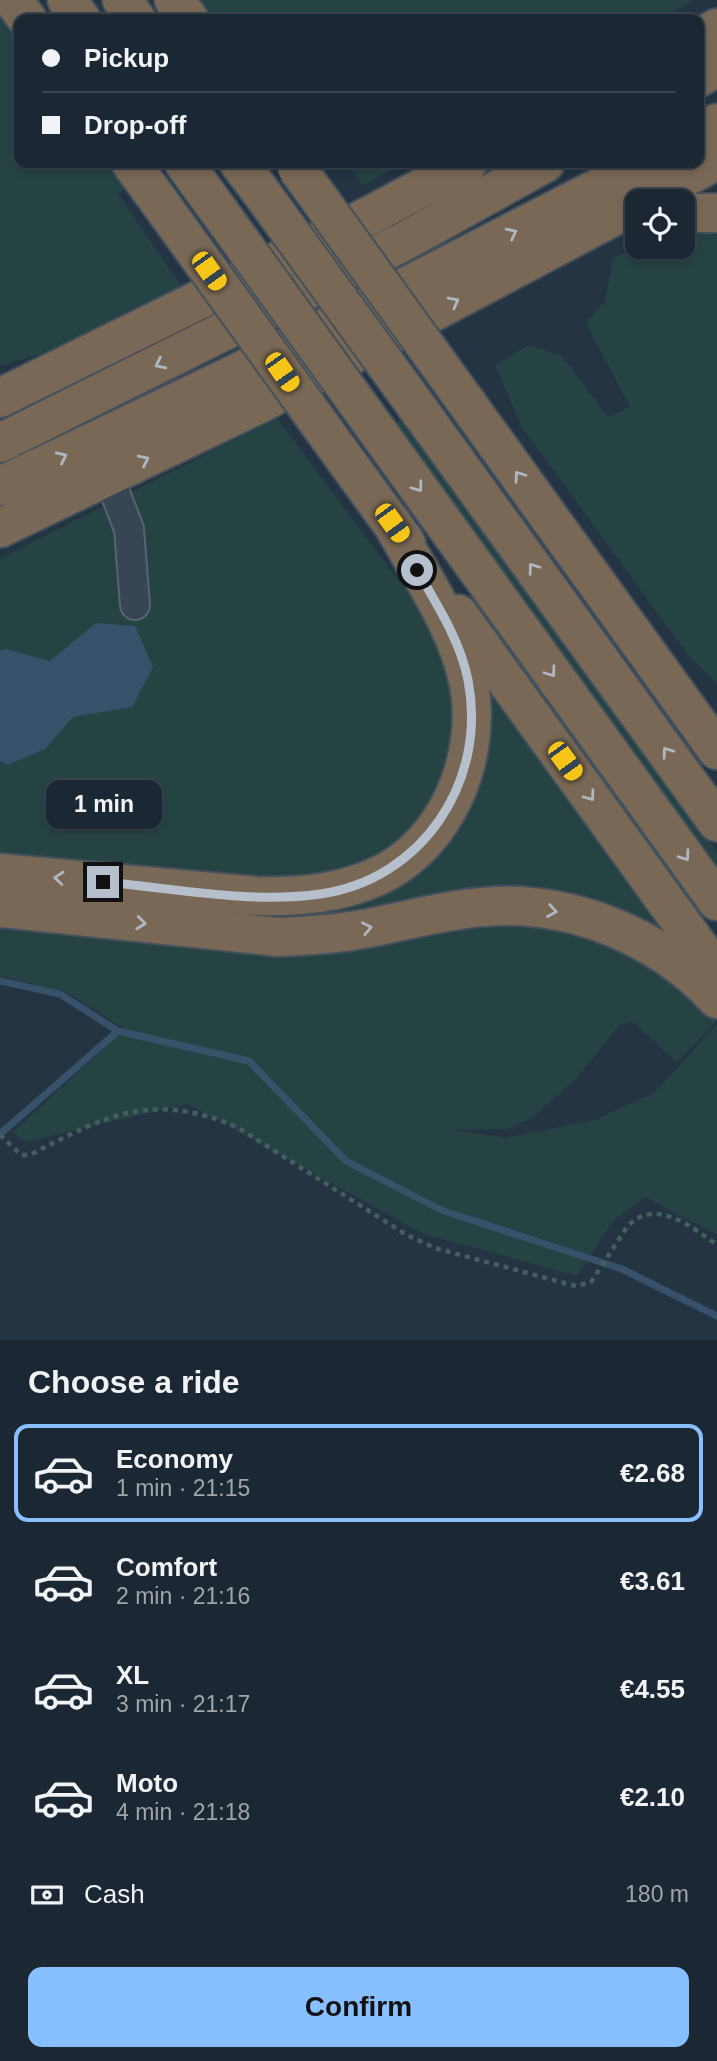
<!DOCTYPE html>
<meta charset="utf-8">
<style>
:root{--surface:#1b2732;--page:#28333e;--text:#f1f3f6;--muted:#a0a5ac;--line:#39444d;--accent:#88c0ff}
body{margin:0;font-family:Arial,sans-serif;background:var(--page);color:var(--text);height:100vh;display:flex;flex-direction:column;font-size:26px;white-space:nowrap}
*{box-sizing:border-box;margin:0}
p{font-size:23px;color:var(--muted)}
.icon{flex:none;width:38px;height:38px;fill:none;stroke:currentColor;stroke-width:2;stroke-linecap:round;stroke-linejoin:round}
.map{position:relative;height:1340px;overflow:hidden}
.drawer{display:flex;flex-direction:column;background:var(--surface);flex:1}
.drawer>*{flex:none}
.guide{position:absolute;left:14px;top:14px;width:690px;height:154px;border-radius:14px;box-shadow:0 4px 10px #0003,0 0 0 2px var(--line);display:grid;align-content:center;height:154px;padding:0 28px;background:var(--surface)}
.fabs{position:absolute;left:625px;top:189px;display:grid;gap:14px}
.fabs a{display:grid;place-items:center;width:70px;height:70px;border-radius:14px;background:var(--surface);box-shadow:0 4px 10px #0003,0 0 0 2px var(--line);font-size:35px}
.end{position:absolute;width:32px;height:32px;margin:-16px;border:9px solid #b5c0cc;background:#111;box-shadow:0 0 0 4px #111}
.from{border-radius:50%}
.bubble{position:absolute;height:49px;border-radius:14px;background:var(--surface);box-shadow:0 4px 10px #0003,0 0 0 2px var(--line);font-size:23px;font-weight:700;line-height:49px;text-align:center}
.car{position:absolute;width:21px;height:42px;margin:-21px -10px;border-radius:9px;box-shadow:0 0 5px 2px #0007;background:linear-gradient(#f5c518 24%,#345 0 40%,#f5c518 0 76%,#345 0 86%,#f5c518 0)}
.guide b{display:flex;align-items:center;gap:24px;height:66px;font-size:26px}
.guide b+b{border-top:2px solid var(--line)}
.guide i{width:18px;height:18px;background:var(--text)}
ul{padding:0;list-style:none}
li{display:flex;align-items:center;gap:21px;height:98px;margin:0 14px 10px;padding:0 14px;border:4px solid transparent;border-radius:14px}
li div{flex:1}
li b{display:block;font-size:26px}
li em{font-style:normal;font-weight:700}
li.active{border-color:var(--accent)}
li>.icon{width:63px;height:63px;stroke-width:1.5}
h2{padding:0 28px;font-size:32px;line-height:84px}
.pay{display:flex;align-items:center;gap:18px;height:77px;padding:0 28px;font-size:26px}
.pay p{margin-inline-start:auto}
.action{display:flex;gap:14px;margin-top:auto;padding:14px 28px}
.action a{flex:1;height:80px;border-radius:14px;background:var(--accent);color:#111;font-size:28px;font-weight:700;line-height:80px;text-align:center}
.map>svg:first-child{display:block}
.green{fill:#264344}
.water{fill:#37516b}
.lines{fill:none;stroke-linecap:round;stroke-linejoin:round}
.stream{stroke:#37516b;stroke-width:7}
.minor-casing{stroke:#566370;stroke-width:32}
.highway-casing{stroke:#43505d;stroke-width:42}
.path{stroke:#445f60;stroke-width:4.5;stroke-dasharray:5 5;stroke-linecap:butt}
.minor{stroke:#384552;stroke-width:28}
.highway{stroke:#796855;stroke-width:38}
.highway-bridge-casing{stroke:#43505d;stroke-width:42;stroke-linecap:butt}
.highway-bridge{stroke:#796855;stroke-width:38}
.oneway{stroke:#afb7c0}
.route{stroke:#b5c0cc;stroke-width:9}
</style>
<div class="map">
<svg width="717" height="1340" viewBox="0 0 717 1340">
<rect width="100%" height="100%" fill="#243443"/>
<path class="green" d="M197,0H694L660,19H211Z
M0,14L19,41V163H107L125,188L118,194L184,290L43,353L0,366Z
M347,163H404L363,185Z
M705,232L717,235V683L691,659L522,427L495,365L529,345L562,356L608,417L630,407L586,323L605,301L613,258L638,247H682L683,234Z
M277,418L437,632L457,691L453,772L423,831L377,868L319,883L0,857V559Z
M404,418L717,852V878L391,425Z
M487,678L671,933L666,936L648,925L289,924L151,900L412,865Z
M489,919L615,939L717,1009L716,1022L677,1062L632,1021L620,1025L573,1082L530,1119L508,1129L452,1130L506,1138L595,1120L654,1093L717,1024V1235L645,1197L613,1221L577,1276L424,1234L188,1104L24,1142L13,1132L125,1029L64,991L0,976V922Z"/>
<path class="water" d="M96,623L135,626L153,667L132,707L73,717L45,749L8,765L0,761V651L6,649L50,661Z"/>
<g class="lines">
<path class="stream" d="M0,981L60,994L118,1031
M0,1134L118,1031L249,1061L346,1161L441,1210L622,1269L717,1316"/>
<g class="minor-casing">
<path id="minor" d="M109,477L129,529L135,605"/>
</g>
<g class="highway-casing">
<path id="highway" d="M13,0L27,19
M67,0L81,19
M122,0L136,19
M174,0L189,19
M698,39L717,28
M698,78L717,67
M698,134L717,123
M131,163L179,229
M184,163L218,210
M239,163L258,188
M642,201L717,160
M682,213H717
M458,391L717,750
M0,398L369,216L468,163
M419,410L717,822
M378,432L717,901
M0,443L403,242L545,163
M339,451L406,543
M0,486L237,373L647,163
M0,528L263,402L637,204
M458,614L717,972
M0,873L257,896C299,897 337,894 376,877C448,845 484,754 468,680C456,624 419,573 392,523
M0,908L278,937C307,936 335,934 363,929C403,922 442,910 483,907C569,899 659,936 717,999"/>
</g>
<path class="path" d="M0,1135L21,1155H30C106,1115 152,1091 237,1127L405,1234L435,1248L568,1284L576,1286L591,1282L627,1227C654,1196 692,1227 717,1245"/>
<use href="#minor" class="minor"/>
<use href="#highway" class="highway"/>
<g class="highway-bridge-casing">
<path id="highway-bridge" d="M297,168L458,391
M258,188L419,410
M218,210L378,432
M179,229L339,451"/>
</g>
<use href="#highway-bridge" class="highway-bridge"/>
</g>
<defs><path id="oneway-chevron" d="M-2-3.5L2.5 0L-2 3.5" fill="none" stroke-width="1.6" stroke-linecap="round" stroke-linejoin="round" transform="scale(1.75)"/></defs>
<g class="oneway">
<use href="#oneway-chevron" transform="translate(512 233) rotate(-27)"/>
<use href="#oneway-chevron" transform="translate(454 302) rotate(-28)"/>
<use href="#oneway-chevron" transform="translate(160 364) rotate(154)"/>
<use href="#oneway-chevron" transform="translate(62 457) rotate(-25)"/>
<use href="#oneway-chevron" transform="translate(144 460) rotate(-26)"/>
<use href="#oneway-chevron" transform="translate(519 476) rotate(-126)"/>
<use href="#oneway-chevron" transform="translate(418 487) rotate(54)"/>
<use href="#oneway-chevron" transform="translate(533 568) rotate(-126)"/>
<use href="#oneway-chevron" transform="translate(551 672) rotate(54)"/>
<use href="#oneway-chevron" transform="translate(667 752) rotate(-126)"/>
<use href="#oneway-chevron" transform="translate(590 796) rotate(54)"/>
<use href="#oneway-chevron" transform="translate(685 856) rotate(54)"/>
<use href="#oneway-chevron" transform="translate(59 878) rotate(-175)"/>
<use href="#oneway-chevron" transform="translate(552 911) rotate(10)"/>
<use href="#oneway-chevron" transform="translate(141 923) rotate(6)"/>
<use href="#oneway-chevron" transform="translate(367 928) rotate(-11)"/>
</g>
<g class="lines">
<path class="route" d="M103,882C172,888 251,904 320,894C422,880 488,781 468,680C460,640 437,605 417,570"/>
</g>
</svg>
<div class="fabs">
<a><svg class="icon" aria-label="locate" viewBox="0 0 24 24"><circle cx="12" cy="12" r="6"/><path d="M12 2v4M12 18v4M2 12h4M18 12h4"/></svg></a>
</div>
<i class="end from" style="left:417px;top:570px"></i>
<i class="end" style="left:103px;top:882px"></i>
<div class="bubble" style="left:46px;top:780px;width:116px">1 min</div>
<i class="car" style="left:209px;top:271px;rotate:144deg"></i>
<i class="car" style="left:282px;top:372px;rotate:145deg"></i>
<i class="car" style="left:392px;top:523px;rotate:144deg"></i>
<i class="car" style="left:565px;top:761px;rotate:144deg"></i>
<div class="guide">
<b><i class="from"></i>Pickup</b>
<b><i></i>Drop-off</b>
</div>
</div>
<section class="drawer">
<h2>Choose a ride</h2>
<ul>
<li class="active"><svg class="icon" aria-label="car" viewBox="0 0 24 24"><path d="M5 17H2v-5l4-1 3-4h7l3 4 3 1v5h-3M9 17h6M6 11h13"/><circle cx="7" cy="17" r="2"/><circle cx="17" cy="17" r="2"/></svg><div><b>Economy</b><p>1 min · 21:15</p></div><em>€2.68</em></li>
<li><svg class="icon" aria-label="car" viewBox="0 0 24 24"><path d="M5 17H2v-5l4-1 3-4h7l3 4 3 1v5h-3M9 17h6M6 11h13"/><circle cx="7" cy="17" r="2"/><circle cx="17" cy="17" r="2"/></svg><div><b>Comfort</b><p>2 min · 21:16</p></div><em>€3.61</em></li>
<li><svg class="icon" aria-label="car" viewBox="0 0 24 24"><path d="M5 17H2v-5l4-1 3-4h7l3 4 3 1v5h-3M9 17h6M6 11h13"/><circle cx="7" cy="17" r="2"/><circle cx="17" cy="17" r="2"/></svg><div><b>XL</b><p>3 min · 21:17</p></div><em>€4.55</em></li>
<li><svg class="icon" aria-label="car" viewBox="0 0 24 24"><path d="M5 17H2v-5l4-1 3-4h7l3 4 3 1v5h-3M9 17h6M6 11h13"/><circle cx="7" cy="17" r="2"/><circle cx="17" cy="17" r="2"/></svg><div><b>Moto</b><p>4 min · 21:18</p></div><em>€2.10</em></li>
</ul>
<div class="pay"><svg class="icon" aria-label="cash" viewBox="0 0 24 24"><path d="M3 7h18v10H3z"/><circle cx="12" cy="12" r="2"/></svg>Cash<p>180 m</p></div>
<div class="action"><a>Confirm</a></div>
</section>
